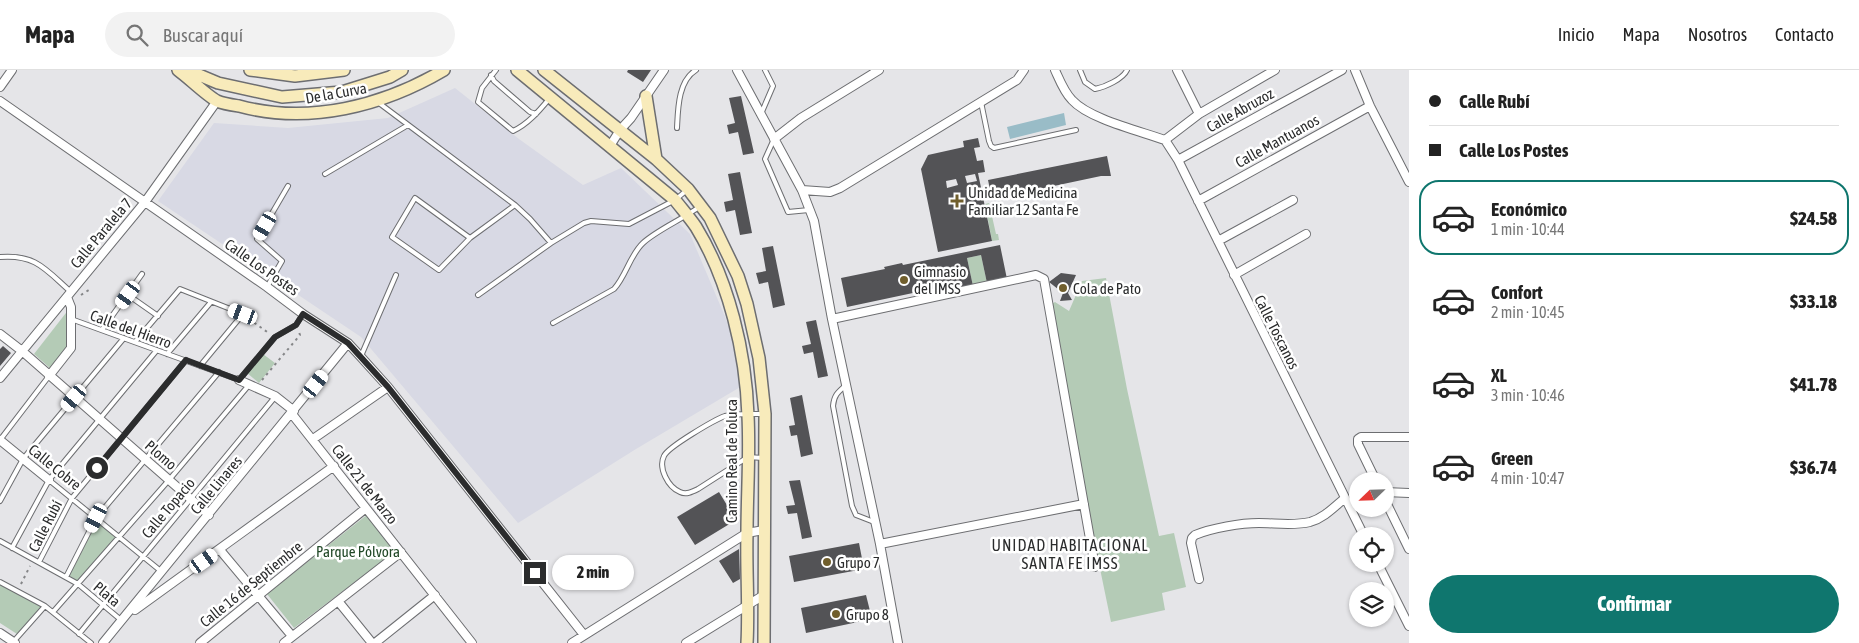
<!DOCTYPE html>
<html lang="es">
<meta charset="utf-8">
<style>
:root{--surface:#fff;--page:#f2f2f2;--text:#222;--muted:#767676;--line:#e0e0e0;--accent:#0f766e}
body{margin:0;font-family:"Asap Condensed",sans-serif;background:var(--page);color:var(--text);height:100vh;display:flex;flex-direction:column;font-size:19px;white-space:nowrap}
*{box-sizing:border-box;margin:0}
p{font-size:16px;color:var(--muted)}
.icon{flex:none;width:28px;height:28px;fill:none;stroke:currentColor;stroke-width:2;stroke-linecap:round;stroke-linejoin:round}
.map{position:relative;flex:1;overflow:hidden}
.side{display:flex;flex-direction:column;background:var(--surface);width:450px}
.side>*{flex:none}
.hud{display:grid;align-content:center;height:110px;padding:0 20px;background:var(--surface)}
.needle{width:32px;rotate:247deg}
.fabs{position:absolute;left:1349px;top:402px;display:grid;gap:10px}
.fabs a{display:grid;place-items:center;width:45px;height:45px;border-radius:50%;background:var(--surface);box-shadow:0 1px 4px #0004;font-size:25px}
.end{position:absolute;width:22px;height:22px;margin:-11px;border:6px solid #2b2c2d;background:#fff;box-shadow:0 0 0 2px #fff}
.from{border-radius:50%}
.bubble{position:absolute;height:35px;border-radius:18px;background:var(--surface);box-shadow:0 1px 4px #0004;font-size:16px;font-weight:800;line-height:35px;text-align:center}
.car{position:absolute;width:15px;height:30px;margin:-15px -8px;border-radius:6px;box-shadow:0 0 4px 1px #0007;background:linear-gradient(#fff 24%,#345 0 40%,#fff 0 76%,#345 0 86%,#fff 0)}
.hud b{display:flex;align-items:center;gap:18px;height:48px;font-size:19px}
.hud b+b{border-top:1px solid var(--line)}
.hud i{width:12px;height:12px;background:var(--text)}
ul{padding:0;list-style:none}
li{display:flex;align-items:center;gap:15px;height:75px;margin:0 10px 8px;padding:0 10px;border:2px solid transparent;border-radius:20px}
li div{flex:1}
li b{display:block;font-size:19px}
li em{font-style:normal;font-weight:800}
li.selected{border-color:var(--accent)}
li>.icon{width:45px;height:45px;stroke-width:1.5}
.button{display:flex;gap:10px;margin-top:auto;padding:10px 20px}
.button a{flex:1;height:58px;border-radius:30px;background:var(--accent);color:#fff;font-size:20px;font-weight:800;line-height:58px;text-align:center}
header{display:flex;align-items:center;gap:30px;box-sizing:border-box;height:70px;padding:0 25px;background:var(--surface);border-bottom:1px solid var(--line)}
header strong{font-size:24px}
nav{display:flex;gap:28px;margin-inline-start:auto;font-size:18px}
.search{width:350px;height:45px;background:var(--page);display:flex;align-items:center;gap:12px;box-sizing:border-box;padding:0 18px;border-radius:28px;color:var(--muted);font-size:19px}
main{display:flex;flex:1;min-height:0}
.map>svg:first-child{display:block}
.built{fill:#d8d9e4}
.green{fill:#b4cbb6}
.water{fill:#99bcc7}
.building{fill:#535356;fill-rule:evenodd}
.lines{fill:none;stroke-linecap:round;stroke-linejoin:round}
.lane-casing{stroke:#6d6e71;stroke-width:6}
.street-casing{stroke:#6d6e71;stroke-width:10}
.secondary-casing{stroke:#6d6e71;stroke-width:14}
.path{stroke:#858688;stroke-width:2;stroke-dasharray:2.5 4;stroke-linecap:butt}
.lane{stroke:#fff;stroke-width:4}
.street{stroke:#fff;stroke-width:8}
.secondary{stroke:#f8ebbb;stroke-width:11}
.route{stroke:#2b2c2d;stroke-width:6}
.poi-dot{fill:#705e2c;stroke:#fff;stroke-width:2}
.labels{text-anchor:middle;dominant-baseline:central;stroke-width:5;stroke-linejoin:round;paint-order:stroke}
.street-label{font-size:15px;fill:#2b2c2d;stroke:#fff}
.poi-label{font-size:15px;fill:#2b2c2d;stroke:#fff;text-anchor:start}
.park-label{font-size:15px;fill:#214827;stroke:#fff}
.neighbourhood-label{font-size:16px;letter-spacing:1px;fill:#2b2c2d;stroke:#fff}
</style>
<header>
<strong>Mapa</strong>
<div class="search"><svg class="icon" aria-label="search" viewBox="0 0 24 24"><circle cx="10" cy="10" r="6"/><path d="M15 15l6 6"/></svg>Buscar aquí</div>
<nav><a>Inicio</a><a>Mapa</a><a>Nosotros</a><a>Contacto</a></nav>
</header>
<main>
<div class="map">
<svg width="1409" height="573" viewBox="0 0 1409 573">
<rect width="100%" height="100%" fill="#e5e5e8"/>
<path class="built" d="M455,18L519,69L583,115L621,98L690,164L726,249L747,313L636,379L518,453L361,267L158,131L214,53L288,58L388,48Z"/>
<path class="green" d="M989,133L996,164H998L999,170L992,171L985,134Z
M981,185L987,213L973,216L967,188Z
M1106,208L1127,319L1159,466L1174,463L1186,517L1162,523L1165,540L1111,552L1078,392L1048,236L1055,232L1069,241L1082,211Z
M69,239V278L51,299L34,284Z
M263,284L275,293L259,313L247,303Z
M368,444L397,480L294,558L267,524Z
M97,452L117,468L78,511L69,506Z
M0,512L44,534L17,564L0,553Z"/>
<path class="water" d="M1064,43L1066,55L1010,69L1007,57Z"/>
<path class="building" d="M628,0H651L643,12L627,2Z
M741,26L754,83L743,85L738,62L729,64L727,55L735,53L729,28Z
M978,68L980,77L974,78L977,91L983,90L985,102L978,103L992,171L938,182L921,99L928,85L964,77L963,71ZM975,104L977,111L967,113L965,106ZM956,109L958,115L947,118L946,111Z
M1107,86L1111,106H1101L992,129L988,110Z
M740,102L752,163L740,165L735,140L726,142L724,132L733,130L728,104Z
M1000,175L1007,209L987,213L981,185L967,188L973,216L962,219L960,213L847,237L841,208L885,199L884,197L902,193L903,195Z
M773,176L785,235L773,238L768,212L759,214L756,203L766,201L762,178Z
M1061,203L1076,205L1068,223L1072,230L1060,231L1063,223L1049,212Z
M816,250L828,306L818,308L813,282L804,284L802,276L811,274L806,252Z
M3,276L11,283L0,296V279Z
M802,325L813,384L801,387L797,365L791,366L789,356L795,355L790,328Z
M800,410L812,467L802,469L797,443L788,444L786,436L795,435L789,411Z
M719,422L736,450L695,475L677,447Z
M859,473L864,499L794,512L789,486Z
M739,479L740,509L733,513L719,491Z
M866,525L872,549L806,563L801,538Z"/>
<g class="lines">
<g class="lane-casing">
<path id="lane" d="M496,0L482,18L478,32L513,61C528,54 539,41 549,29
M1080,0L1085,12L1095,19C1105,17 1123,9 1127,0
M491,5L494,11L530,42L536,44
M981,32L989,71L991,76L994,78L1076,60
M379,33L515,135L530,149L551,173
M761,44L773,16L765,0
M677,58C678,39 678,11 696,0
M774,69L765,89L788,142L809,140
M325,104L408,55
M470,168L439,200L392,167L415,128L470,168L515,135
M0,187C36,184 46,200 71,222
M267,217L282,191L257,169L288,116
M128,225L158,246
M478,225L551,173L584,153L591,151L629,154L675,130L687,120
M71,249L239,310L275,267L296,255L303,244
M553,253L614,219C626,206 630,185 643,173C657,160 683,149 699,137
M102,260L142,204
M135,272L180,219L243,244L200,296
M167,284L211,232
M361,286L396,205
M846,315C838,322 834,325 833,336L852,436L856,445L874,452
M0,370L49,306
M763,388L748,387L698,419C692,422 686,425 680,422C668,417 658,398 664,386C668,377 714,350 725,346C737,343 751,344 763,344
M49,410L162,502
M0,431L23,389L124,268
M0,471L78,514L121,550
M12,478L49,410L157,280
M39,492L72,428L186,290
M66,507L96,448L219,302
M0,512L45,536L91,573
M53,542L169,410L249,315
M79,564L275,327
M14,571L45,536"/>
</g>
<g class="street-casing">
<path id="street" d="M737,0L802,120L814,151L832,249L880,474L898,573
M1055,0C1060,11 1064,22 1072,30C1089,49 1140,61 1165,70
M1177,0L1199,44
M1355,0L1370,36L1409,112
M0,17L12,0
M0,31L267,217L303,244L348,273L360,286L388,317L584,565
M774,69L801,48L879,0
M1165,70L1178,90L1364,466
M1165,70L1199,44L1275,0
M610,76L620,60L631,48L664,0
M1178,90L1342,0
M802,120L830,122L840,118L1017,10L1024,0
M1198,131L1370,36
M1218,171L1293,130
M1234,205L1306,164
M832,249L1036,205L1044,209L1095,497
M0,264L22,281L209,445
M49,306L71,278V237L67,227
M0,308L145,132L217,31
M239,310L275,326L294,341
M292,344L472,573
M313,369L388,317
M0,370L49,410
M1376,411L1358,374V369L1361,367H1409
M1385,422L1409,423
M1385,430L1409,479
M880,474L1084,434
M220,480L292,566
M1378,494L1409,556
M1199,509L1191,473L1192,468L1195,465C1212,458 1241,453 1259,453C1276,453 1293,456 1310,452C1324,448 1334,437 1345,428
M338,531L372,573
M135,540L334,396
M0,563L15,573
M103,573L348,273
M200,573L366,438
M284,573L401,482
M375,573L435,525
M572,573L747,463L764,460
M686,573L764,525"/>
</g>
<g class="secondary-casing">
<path id="secondary" d="M178,0C189,8 206,25 217,31C224,34 232,35 239,36C309,55 383,36 444,0
M187,0L218,13L282,27L342,22L390,7L402,0
M250,0L295,6L344,0
M517,0L675,130C682,139 690,148 696,157C729,211 746,283 748,346C750,385 747,424 747,463C746,500 749,536 747,573
M544,0L656,89L688,119L710,148L738,206L747,234L759,288L765,344L764,573
M646,26L656,89"/>
</g>
<path class="path" d="M81,225L92,218
M249,249L270,264
M262,310L300,265L299,262
M21,514L30,496"/>
<use href="#lane" class="lane"/>
<use href="#street" class="street"/>
<use href="#secondary" class="secondary"/>
</g>
<g class="lines">
<path class="route" d="M97,398L186,290L239,310L275,267L296,255L303,244L348,273L388,317L535,503"/>
</g>
<g class="poi-dot">
<path d="M954.5 123.5h5v5h5v5h-5v5h-5v-5h-5v-5h5z"/>
<circle cx="904" cy="210" r="5"/>
<circle cx="1063" cy="218" r="5"/>
<circle cx="827" cy="492" r="5"/>
<circle cx="836" cy="544" r="5"/>
</g>
<g class="labels">
<g class="street-label">
<text transform="translate(336 23) rotate(-10)">De la Curva</text>
<text transform="translate(1240 40) rotate(-29)">Calle Abruzoz</text>
<text transform="translate(1277 71) rotate(-29)">Calle Mantuanos</text>
<text transform="translate(101 163) rotate(-50)">Calle Paralela 7</text>
<text transform="translate(262 197) rotate(35)">Calle Los Postes</text>
<text transform="translate(131 259) rotate(20)">Calle del Hierro</text>
<text transform="translate(1277 262) rotate(63)">Calle Toscanos</text>
<text transform="translate(161 385) rotate(41)">Plomo</text>
<text transform="translate(731 391) rotate(-90)">Camino Real de Toluca</text>
<text transform="translate(55 397) rotate(39)">Calle Cobre</text>
<text transform="translate(365 414) rotate(52)">Calle 21 de Marzo</text>
<text transform="translate(216 415) rotate(-50)">Calle Linares</text>
<text transform="translate(168 438) rotate(-50)">Calle Topacio</text>
<text transform="translate(45 456) rotate(-63)">Calle Rubí</text>
<text transform="translate(251 514) rotate(-39)">Calle 16 de Septiembre</text>
<text transform="translate(107 524) rotate(40)">Plata</text>
</g>
<g class="poi-label">
<text x="968" y="122">Unidad de Medicina<tspan x="968" dy="17">Familiar 12 Santa Fe</tspan></text>
<text x="914" y="201">Gimnasio<tspan x="914" dy="17">del IMSS</tspan></text>
<text x="1073" y="218">Cola de Pato</text>
<text x="837" y="492">Grupo 7</text>
<text x="846" y="544">Grupo 8</text>
</g>
<g class="park-label">
<text x="358" y="481">Parque Pólvora</text>
</g>
<g class="neighbourhood-label">
<text x="1070" y="475">UNIDAD HABITACIONAL<tspan x="1070" dy="18">SANTA FE IMSS</tspan></text>
</g>
</g>
</svg>
<div class="fabs">
<a><svg class="needle" viewBox="-14 -14 28 28"><path d="M0-13l5 13h-10z" fill="#e53935"/><path d="M0 13l5-13h-10z" fill="#767676"/></svg></a>
<a><svg class="icon" aria-label="locate" viewBox="0 0 24 24"><circle cx="12" cy="12" r="6"/><path d="M12 2v4M12 18v4M2 12h4M18 12h4"/></svg></a>
<a><svg class="icon" aria-label="layers" viewBox="0 0 24 24"><path d="M12 4l9 5-9 5-9-5zM3 14l9 5 9-5"/></svg></a>
</div>
<i class="end from" style="left:97px;top:398px"></i>
<i class="end" style="left:535px;top:503px"></i>
<div class="bubble" style="left:552px;top:485px;width:82px">2 min</div>
<i class="car" style="left:265px;top:156px;rotate:210deg"></i>
<i class="car" style="left:128px;top:225px;rotate:216deg"></i>
<i class="car" style="left:243px;top:244px;rotate:291deg"></i>
<i class="car" style="left:316px;top:314px;rotate:38deg"></i>
<i class="car" style="left:74px;top:328px;rotate:220deg"></i>
<i class="car" style="left:96px;top:448px;rotate:207deg"></i>
<i class="car" style="left:204px;top:491px;rotate:55deg"></i>
</div>
<section class="side">
<div class="hud">
<b><i class="from"></i>Calle Rubí</b>
<b><i></i>Calle Los Postes</b>
</div>
<ul>
<li class="selected"><svg class="icon" aria-label="car" viewBox="0 0 24 24"><path d="M5 17H2v-5l4-1 3-4h7l3 4 3 1v5h-3M9 17h6M6 11h13"/><circle cx="7" cy="17" r="2"/><circle cx="17" cy="17" r="2"/></svg><div><b>Económico</b><p>1 min · 10:44</p></div><em>$24.58</em></li>
<li><svg class="icon" aria-label="car" viewBox="0 0 24 24"><path d="M5 17H2v-5l4-1 3-4h7l3 4 3 1v5h-3M9 17h6M6 11h13"/><circle cx="7" cy="17" r="2"/><circle cx="17" cy="17" r="2"/></svg><div><b>Confort</b><p>2 min · 10:45</p></div><em>$33.18</em></li>
<li><svg class="icon" aria-label="car" viewBox="0 0 24 24"><path d="M5 17H2v-5l4-1 3-4h7l3 4 3 1v5h-3M9 17h6M6 11h13"/><circle cx="7" cy="17" r="2"/><circle cx="17" cy="17" r="2"/></svg><div><b>XL</b><p>3 min · 10:46</p></div><em>$41.78</em></li>
<li><svg class="icon" aria-label="car" viewBox="0 0 24 24"><path d="M5 17H2v-5l4-1 3-4h7l3 4 3 1v5h-3M9 17h6M6 11h13"/><circle cx="7" cy="17" r="2"/><circle cx="17" cy="17" r="2"/></svg><div><b>Green</b><p>4 min · 10:47</p></div><em>$36.74</em></li>
</ul>
<div class="button"><a>Confirmar</a></div>
</section>
</main>
